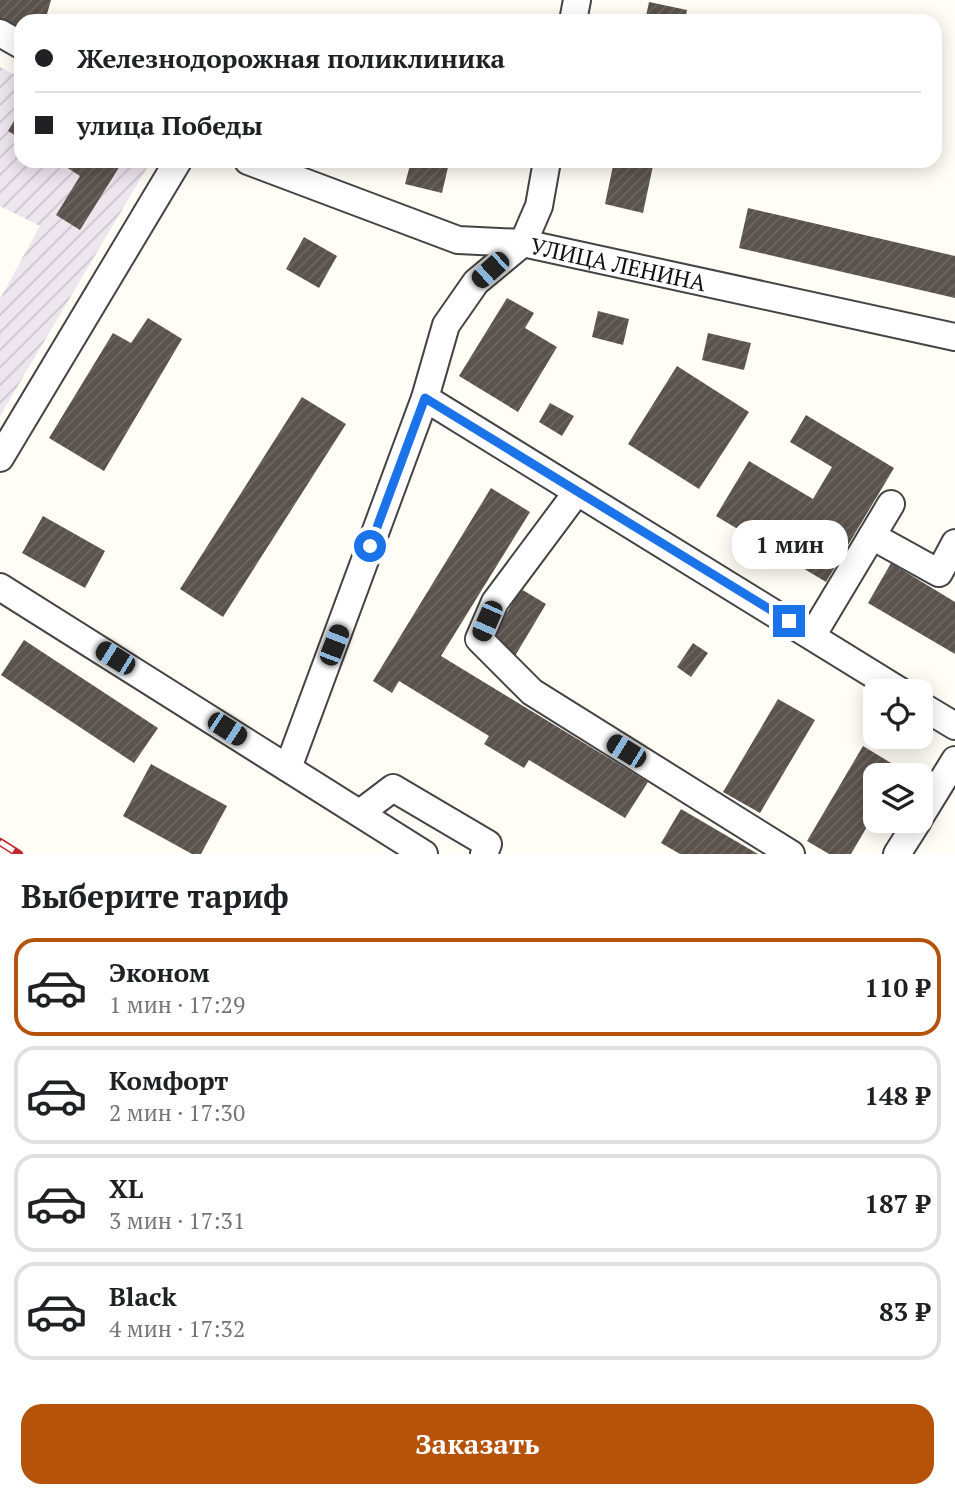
<!DOCTYPE html>
<html lang="ru">
<meta charset="utf-8">
<style>
:root{--surface:#fff;--page:#f2f2f2;--text:#202124;--muted:#757577;--line:#e0e0e0;--accent:#b45309}
body{margin:0;font-family:"PT Serif",serif;background:var(--page);color:var(--text);height:100vh;display:flex;flex-direction:column;font-size:26px;white-space:nowrap}
*{box-sizing:border-box;margin:0}
p{font-size:23px;color:var(--muted)}
.icon{flex:none;width:38px;height:38px;fill:none;stroke:currentColor;stroke-width:2;stroke-linecap:round;stroke-linejoin:round}
.map{position:relative;height:854px;overflow:hidden}
.sheet{display:flex;flex-direction:column;background:var(--surface);flex:1}
.sheet>*{flex:none}
.hud{position:absolute;left:14px;top:14px;width:928px;height:154px;border-radius:21px;box-shadow:0 4px 18px #0003;display:grid;align-content:center;height:154px;padding:0 21px;background:var(--surface)}
.buttons{position:absolute;left:863px;top:679px;display:grid;gap:14px}
.buttons a{display:grid;place-items:center;width:70px;height:70px;border-radius:14px;background:var(--surface);box-shadow:0 4px 18px #0003;font-size:35px}
.end{position:absolute;width:32px;height:32px;margin:-16px;border:9px solid #1a73e8;background:#fff;box-shadow:0 0 0 4px #fff}
.from{border-radius:50%}
.bubble{position:absolute;height:49px;border-radius:21px;background:var(--surface);box-shadow:0 4px 18px #0003;font-size:23px;font-weight:700;line-height:49px;text-align:center}
.car{position:absolute;width:21px;height:42px;margin:-21px -10px;border-radius:9px;box-shadow:0 0 5px 2px #0007;background:linear-gradient(#222 24%,#8ab4d8 0 40%,#222 0 76%,#8ab4d8 0 86%,#222 0)}
.hud b{display:flex;align-items:center;gap:24px;height:66px;font-size:26px}
.hud b+b{border-top:2px solid var(--line)}
.hud i{width:18px;height:18px;background:var(--text)}
ul{padding:0;list-style:none}
li{display:flex;align-items:center;gap:21px;height:98px;margin:0 14px 10px;padding:0 7px;border:4px solid var(--line);border-radius:21px}
li div{flex:1}
li b{display:block;font-size:26px}
li em{font-style:normal;font-weight:700}
li.selected{border-color:var(--accent)}
li>.icon{width:63px;height:63px;stroke-width:1.5}
h2{padding:0 21px;font-size:32px;line-height:84px}
.cta{display:flex;gap:14px;margin-top:auto;padding:14px 21px}
.cta a{flex:1;height:80px;border-radius:21px;background:var(--accent);color:#fff;font-size:28px;font-weight:700;line-height:80px;text-align:center}
.map>svg:first-child{display:block}
.industrial{fill:url(#industrial-furrows)}
.building{fill:url(#building-hatch)}
.lines{fill:none;stroke-linecap:round;stroke-linejoin:round}
.minor-casing{stroke:#444;stroke-width:30}
.minor{stroke:#fff;stroke-width:26}
.rail-casing{stroke:#c4262e;stroke-width:8}
.rail{stroke:#fff;stroke-width:5;stroke-dasharray:16;stroke-linecap:butt}
.route{stroke:#1a73e8;stroke-width:9}
.labels{text-anchor:middle;dominant-baseline:central;stroke-width:7;stroke-linejoin:round;paint-order:stroke}
.street-label{font-size:23px;fill:#111;stroke:#fff}
</style>
<div class="map">
<svg width="955" height="854" viewBox="0 0 955 854">
<defs>
<pattern id="industrial-furrows" width="10" height="10" patternUnits="userSpaceOnUse" patternTransform="scale(1.75)"><rect width="10" height="10" fill="#eee6ef"/><path d="M-1 1l2-2M0 10L10 0M9 11l2-2" fill="none" stroke="#cbc4cc"/></pattern>
<pattern id="building-hatch" width="6" height="6" patternUnits="userSpaceOnUse" patternTransform="scale(1.75)"><rect width="6" height="6" fill="#5a524d"/><path d="M-1 1l2-2M0 6l6-6M5 7l2-2" fill="none" stroke="#6d6662"/></pattern>
</defs>
<rect width="100%" height="100%" fill="#fffdf5"/>
<path class="industrial" d="M0,67L21,78V161H151L0,416V299L40,226L0,206Z"/>
<path class="building" d="M0,0H51L45,21H21V31L0,24Z
M649,2L687,10L685,21H645Z
M21,109V139L8,131Z
M57,161H123L80,230L56,215L80,176Z
M411,161L449,163L442,193L405,184Z
M471,161H510V168Z
M614,161H654L643,213L605,204Z
M748,208L955,256V298L739,248Z
M304,237L337,256L319,288L286,269Z
M507,298L534,313L525,328L557,347L518,412L459,376Z
M598,311L629,319L623,345L592,337Z
M148,318L182,339L104,471L49,438L113,333L131,343Z
M708,333L751,343L744,370L702,360Z
M677,366L749,412L699,489L628,444Z
M302,397L346,424L223,617L180,589Z
M550,403L574,416L562,436L539,422Z
M806,415L894,468L826,582L716,516L749,461L813,499L832,467L790,442Z
M491,488L530,512L441,656L648,782L625,818L529,760L524,768L484,744L489,736L399,681L392,693L373,681Z
M43,516L105,551L85,588L22,553Z
M891,563L955,602V654L868,603Z
M521,589L546,604L515,656L490,641Z
M24,640L158,728L134,763L1,675Z
M693,643L708,653L691,677L677,667Z
M778,699L815,720L760,813L723,792Z
M863,746L901,769L898,775H875V813L851,854H829L807,841Z
M151,764L227,806L201,854H192L123,816Z
M681,809L758,854H680L661,843Z"/>
<g class="lines">
<g class="minor-casing">
<g id="minor">
<path d="M573,21L577,0"/>
<path d="M0,33L21,45"/>
<path id="s1" d="M248,161L458,240L523,243L955,337"/>
<path d="M425,398L900,691"/>
<path d="M0,458L178,161"/>
<path d="M577,492L495,602L479,639L532,692L791,854"/>
<path d="M872,536L939,573L955,543"/>
<path d="M0,587L424,854"/>
<path d="M812,636L891,504"/>
<path d="M920,705L955,726"/>
<path d="M288,768L425,398L446,325L476,282L523,243L539,206L547,161"/>
<path d="M360,813L393,788L488,844L484,854"/>
<path d="M920,817L955,760"/>
<path d="M897,854L918,821"/>
</g>
</g>
<use href="#minor" class="minor"/>
<g class="rail-casing">
<path id="rail" d="M0,842L19,854"/>
</g>
<use href="#rail" class="rail"/>
</g>
<g class="lines">
<path class="route" d="M370,546L425,398L789,621"/>
</g>
<g class="labels">
<g class="street-label">
<text stroke="none"><textPath href="#s1" startOffset="387">УЛИЦА ЛЕНИНА</textPath></text>
</g>
</g>
</svg>
<div class="buttons">
<a><svg class="icon" aria-label="locate" viewBox="0 0 24 24"><circle cx="12" cy="12" r="6"/><path d="M12 2v4M12 18v4M2 12h4M18 12h4"/></svg></a>
<a><svg class="icon" aria-label="layers" viewBox="0 0 24 24"><path d="M12 4l9 5-9 5-9-5zM3 14l9 5 9-5"/></svg></a>
</div>
<i class="end from" style="left:370px;top:546px"></i>
<i class="end" style="left:789px;top:621px"></i>
<div class="bubble" style="left:732px;top:520px;width:116px">1 мин</div>
<i class="car" style="left:490px;top:270px;rotate:228deg"></i>
<i class="car" style="left:487px;top:621px;rotate:204deg"></i>
<i class="car" style="left:334px;top:645px;rotate:21deg"></i>
<i class="car" style="left:115px;top:658px;rotate:302deg"></i>
<i class="car" style="left:227px;top:729px;rotate:123deg"></i>
<i class="car" style="left:626px;top:751px;rotate:302deg"></i>
<div class="hud">
<b><i class="from"></i>Железнодорожная поликлиника</b>
<b><i></i>улица Победы</b>
</div>
</div>
<section class="sheet">
<h2>Выберите тариф</h2>
<ul>
<li class="selected"><svg class="icon" aria-label="car" viewBox="0 0 24 24"><path d="M5 17H2v-5l4-1 3-4h7l3 4 3 1v5h-3M9 17h6M6 11h13"/><circle cx="7" cy="17" r="2"/><circle cx="17" cy="17" r="2"/></svg><div><b>Эконом</b><p>1 мин · 17:29</p></div><em>110 ₽</em></li>
<li><svg class="icon" aria-label="car" viewBox="0 0 24 24"><path d="M5 17H2v-5l4-1 3-4h7l3 4 3 1v5h-3M9 17h6M6 11h13"/><circle cx="7" cy="17" r="2"/><circle cx="17" cy="17" r="2"/></svg><div><b>Комфорт</b><p>2 мин · 17:30</p></div><em>148 ₽</em></li>
<li><svg class="icon" aria-label="car" viewBox="0 0 24 24"><path d="M5 17H2v-5l4-1 3-4h7l3 4 3 1v5h-3M9 17h6M6 11h13"/><circle cx="7" cy="17" r="2"/><circle cx="17" cy="17" r="2"/></svg><div><b>XL</b><p>3 мин · 17:31</p></div><em>187 ₽</em></li>
<li><svg class="icon" aria-label="car" viewBox="0 0 24 24"><path d="M5 17H2v-5l4-1 3-4h7l3 4 3 1v5h-3M9 17h6M6 11h13"/><circle cx="7" cy="17" r="2"/><circle cx="17" cy="17" r="2"/></svg><div><b>Black</b><p>4 мин · 17:32</p></div><em>83 ₽</em></li>
</ul>
<div class="cta"><a>Заказать</a></div>
</section>
